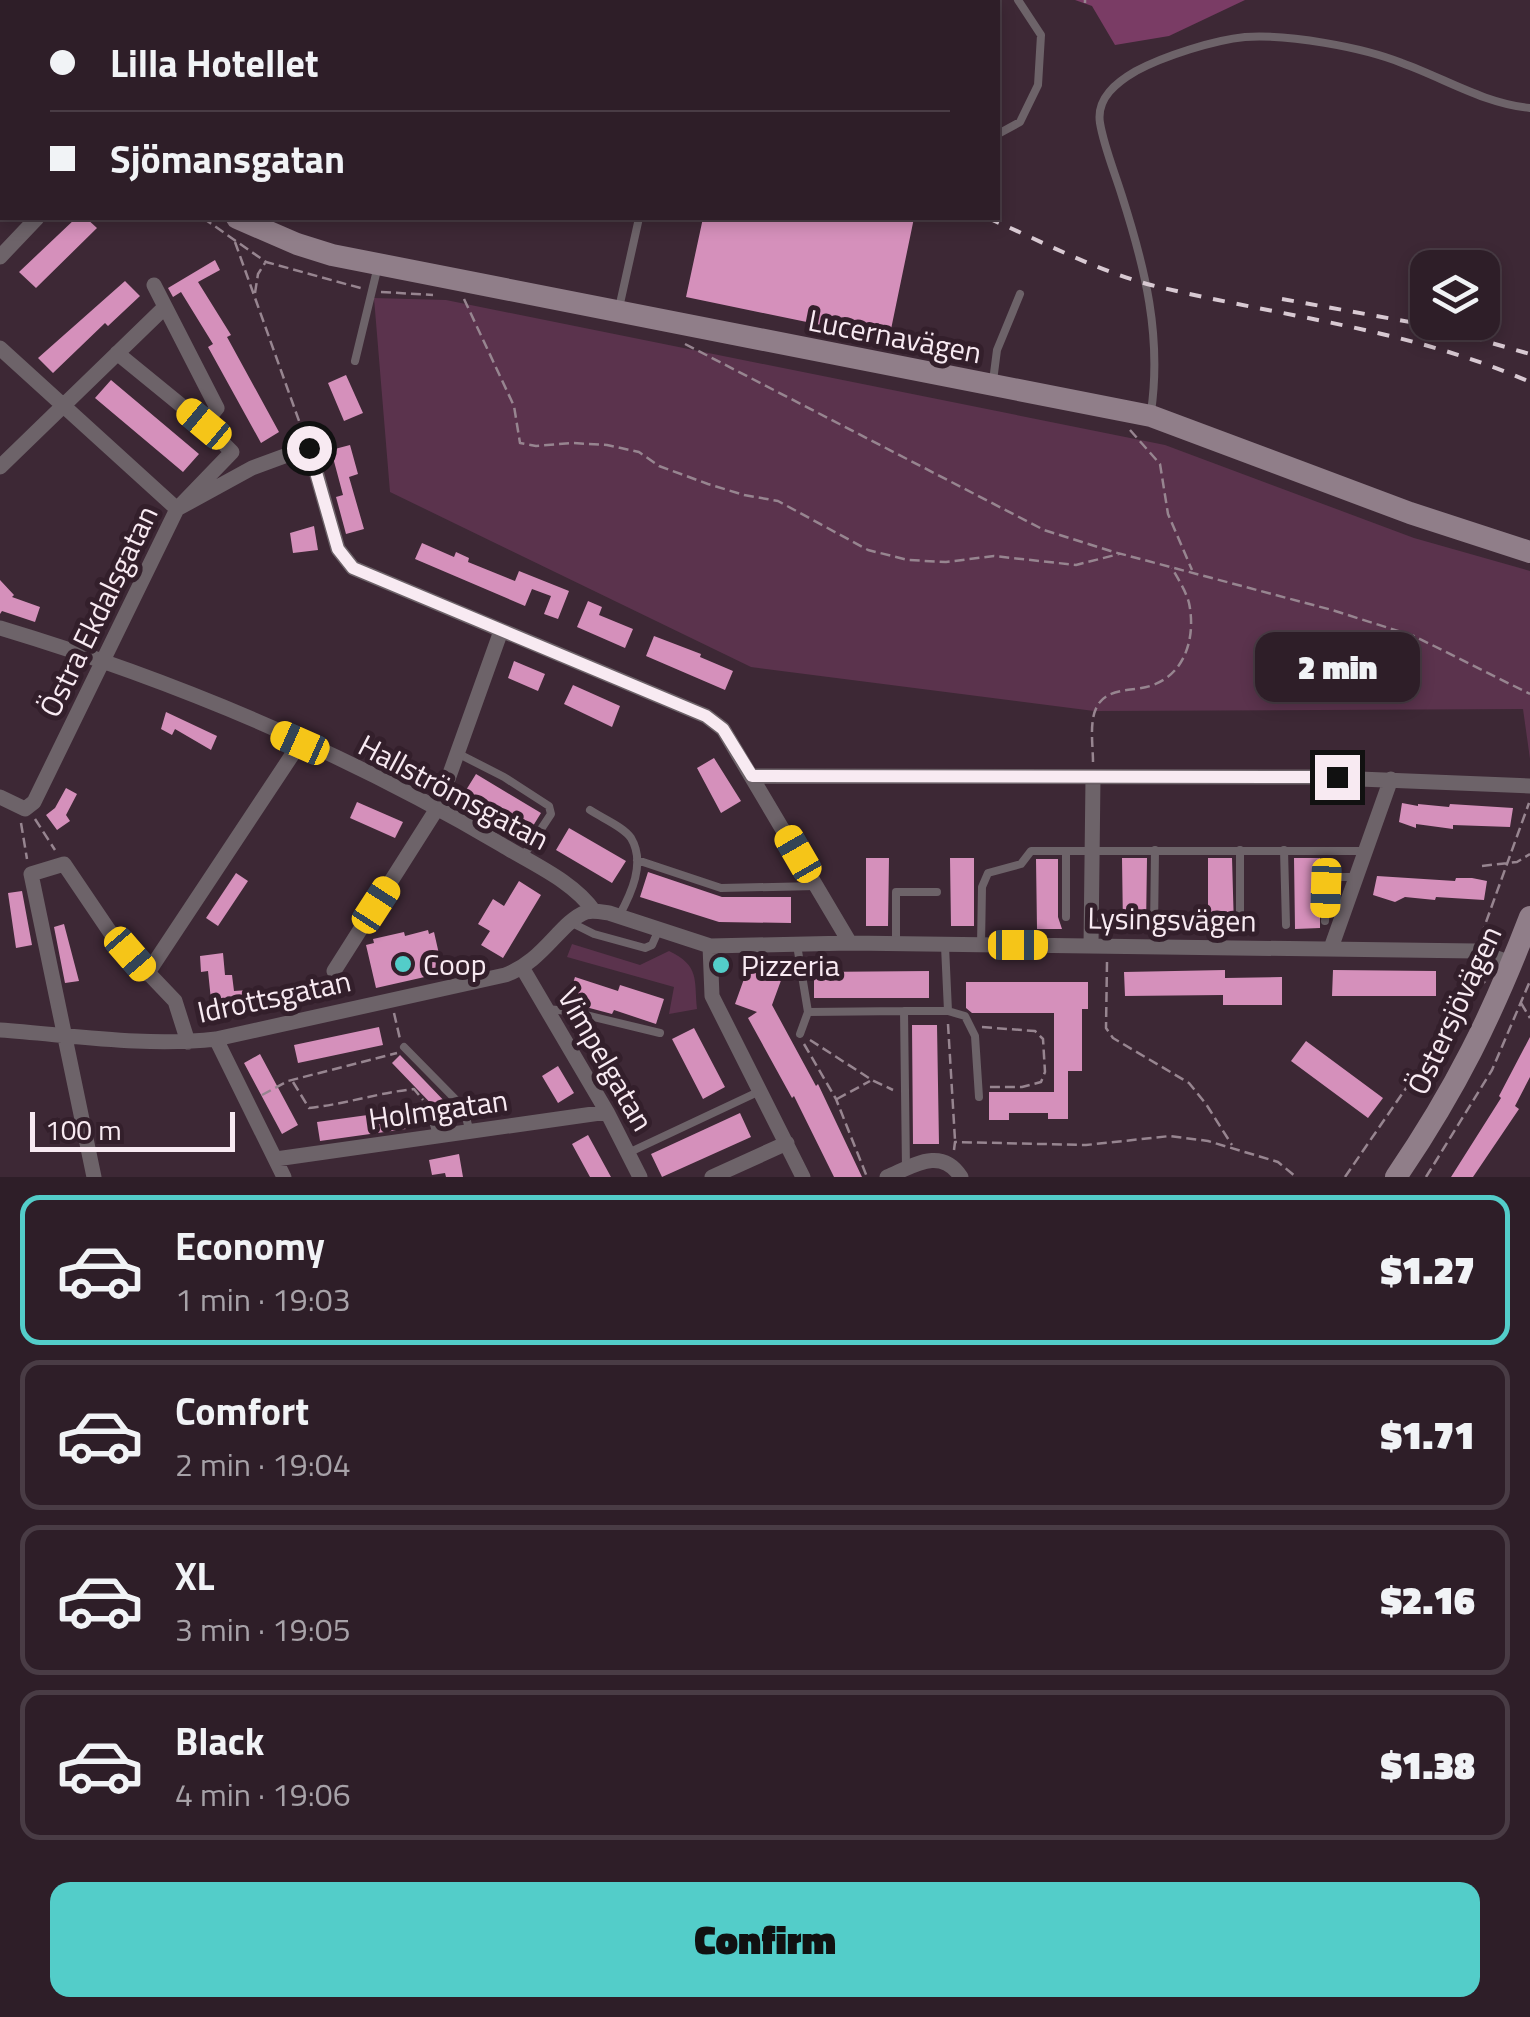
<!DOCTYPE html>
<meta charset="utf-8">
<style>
:root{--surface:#2e1e28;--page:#362730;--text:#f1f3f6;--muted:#a7a2a8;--line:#493c45;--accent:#53cdc9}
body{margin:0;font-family:"Titillium Web",sans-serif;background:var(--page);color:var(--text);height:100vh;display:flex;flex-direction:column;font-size:38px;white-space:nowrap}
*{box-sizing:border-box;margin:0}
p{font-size:32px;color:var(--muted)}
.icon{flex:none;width:55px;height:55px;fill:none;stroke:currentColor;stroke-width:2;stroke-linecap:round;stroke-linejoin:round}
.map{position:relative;height:1177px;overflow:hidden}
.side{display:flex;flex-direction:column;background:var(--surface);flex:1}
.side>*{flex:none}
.hud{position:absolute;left:0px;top:0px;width:1000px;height:220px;box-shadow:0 5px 15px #0003,0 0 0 2px var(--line);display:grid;align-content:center;height:220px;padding:0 50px;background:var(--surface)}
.tools{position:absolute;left:1410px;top:250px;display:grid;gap:20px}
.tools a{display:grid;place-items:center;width:90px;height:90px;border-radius:20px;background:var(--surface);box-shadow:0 5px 15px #0003,0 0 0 2px var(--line);font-size:50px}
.scale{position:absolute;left:30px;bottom:25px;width:205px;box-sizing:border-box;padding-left:10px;border:5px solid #f8eaf2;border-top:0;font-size:28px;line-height:35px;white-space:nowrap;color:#f8eaf2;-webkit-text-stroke:8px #331f2b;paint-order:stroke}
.end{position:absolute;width:45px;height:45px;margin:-22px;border:12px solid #f8eaf2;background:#111;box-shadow:0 0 0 5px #111}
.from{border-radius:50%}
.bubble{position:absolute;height:70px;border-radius:20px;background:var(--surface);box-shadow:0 5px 15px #0003,0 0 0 2px var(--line);font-size:32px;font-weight:800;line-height:70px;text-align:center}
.car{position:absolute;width:30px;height:60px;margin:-30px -15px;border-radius:12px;box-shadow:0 0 8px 2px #0007;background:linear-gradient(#f5c518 24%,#345 0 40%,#f5c518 0 76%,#345 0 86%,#f5c518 0)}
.hud b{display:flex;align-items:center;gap:35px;height:95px;font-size:38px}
.hud b+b{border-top:2px solid var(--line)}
.hud i{width:25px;height:25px;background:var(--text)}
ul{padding:18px 0 0;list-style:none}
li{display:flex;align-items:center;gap:30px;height:150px;margin:0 20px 15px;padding:0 30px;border:5px solid var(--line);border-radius:20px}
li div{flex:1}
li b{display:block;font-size:38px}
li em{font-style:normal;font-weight:800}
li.active{border-color:var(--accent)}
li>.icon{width:90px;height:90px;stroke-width:1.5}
.cta{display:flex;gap:20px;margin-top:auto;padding:20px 50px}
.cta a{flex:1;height:115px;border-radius:20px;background:var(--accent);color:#111;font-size:40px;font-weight:800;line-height:115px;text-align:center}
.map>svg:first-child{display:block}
.green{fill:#5b334d}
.water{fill:#7a3c65}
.building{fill:#d590bb}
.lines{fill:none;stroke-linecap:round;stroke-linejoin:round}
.path{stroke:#978590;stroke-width:2.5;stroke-dasharray:10 5;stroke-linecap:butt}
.lane{stroke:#6d6369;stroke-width:8}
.street{stroke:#6d6369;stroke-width:15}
.secondary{stroke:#907e89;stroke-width:22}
.rail{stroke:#d8c9d2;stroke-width:4;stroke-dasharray:12 12;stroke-linecap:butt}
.route{stroke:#f8eaf2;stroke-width:12}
.poi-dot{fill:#53cdc9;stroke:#331f2b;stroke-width:4}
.labels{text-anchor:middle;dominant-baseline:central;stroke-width:10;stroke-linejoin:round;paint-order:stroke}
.street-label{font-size:30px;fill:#f8eaf2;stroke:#331f2b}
.poi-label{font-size:30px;fill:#f8eaf2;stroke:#331f2b;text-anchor:start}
</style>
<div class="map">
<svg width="1530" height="1177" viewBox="0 0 1530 1177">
<rect width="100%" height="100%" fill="#3d2835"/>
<path class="green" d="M374,298L446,300L1165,445L1414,538L1530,571V759L1523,709L1094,711L751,667L390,492Z
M572,944L640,965L669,951C700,966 694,979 697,1009L669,1014L674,987L567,957Z"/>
<path class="water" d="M1075,0H1245L1169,36L1115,45L1092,6Z"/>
<path class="building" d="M76,218H86L97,228L36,288L19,272Z
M703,218H914L889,339L686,297Z
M215,260L220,270L198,282L231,335L227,337L279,432L261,443L208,347L213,344L181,292L173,297L168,288Z
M125,281L140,296L108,326L105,323L53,373L38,358Z
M346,375L363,413L344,421L328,383Z
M111,380L199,454L183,472L95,398Z
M350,445L358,474L349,477L364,529L346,534L336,497L343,495L331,450Z
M314,526L318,550L293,553L290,533Z
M422,543L454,557L456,552L469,558L468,562L515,581L519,571L569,591L558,619L544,614L551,596L532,589L525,606L415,559Z
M0,580L14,595L12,597L40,607L35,622L2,611L0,614Z
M588,601L602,607L599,615L633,629L625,648L577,627Z
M654,636L701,654L700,657L733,671L725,690L646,656Z
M514,661L545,674L538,691L508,678Z
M573,685L620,706L612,727L564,704Z
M166,712L217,736L211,750L175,729L172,735L161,729Z
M714,758L741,801L721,813L697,768Z
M476,774L541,813L528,834L463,795Z
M66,788L77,794L66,815L70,821L57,830L46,815L55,808Z
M357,802L403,822L395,838L350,818Z
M1402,803L1418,806V804L1449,807L1450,804L1513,808L1510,827L1453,825V829L1416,824V828L1399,822Z
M569,828L626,861L612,883L556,850Z
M866,858H889L888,926H866Z
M950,858H974V926H951Z
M1122,858H1147L1146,928H1123Z
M1208,858H1232L1234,928L1208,929Z
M1294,858H1320V928L1295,929Z
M1036,859H1058V917L1062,929H1037Z
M648,872L722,897H791V923L719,922L640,897Z
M236,873L248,881L218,926L206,918Z
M1377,876L1455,881L1456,878H1472L1487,881L1484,900L1436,897L1435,900L1405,897L1395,902L1373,895Z
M519,881L541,895L503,958L481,945L490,931L478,924L493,899L504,906Z
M22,891L32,945L16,948L8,893Z
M64,924L79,981L65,983L54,927Z
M428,930L429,934L434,932L439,954L434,955L438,974L376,988L366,945L374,943L373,939L404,932L405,936Z
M223,953L225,975H232L234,991L263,989L264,1003L228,1006V998L211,1000L208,971L201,972L200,956Z
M749,965L783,975L772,1005L816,1086L818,1084L862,1177H834L794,1096L792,1098L748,1018L757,1012L735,1004Z
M1225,970V978L1282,977V1005H1223V995L1125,996L1124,972Z
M1333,970L1436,971V996H1332Z
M929,971V998H814V972Z
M575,977L618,991L620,985L664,999L656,1024L614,1010L612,1014L567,1002Z
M966,982H1088V1009H1082V1071H1068V1119H1048V1113H1009V1120H989V1092H1054V1013H972L966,1008Z
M912,1025H937L939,1144H913Z
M379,1027L383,1045L298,1063L294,1045Z
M694,1028L725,1087L703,1099L672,1039Z
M1530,1037V1077L1515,1106L1519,1109L1473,1177H1451L1501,1098L1499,1096Z
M1306,1041L1383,1098L1368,1118L1291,1061Z
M260,1054L298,1125L282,1134L244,1063Z
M400,1055L450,1107L442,1115L392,1063Z
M558,1066L574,1093L558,1103L542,1076Z
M404,1110L406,1129L320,1141L317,1122Z
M740,1113L751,1137L662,1177L651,1154Z
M588,1135L611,1177H590L572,1144Z
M459,1154L463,1177H446L445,1173L432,1175L429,1160Z"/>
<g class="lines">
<path class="path" d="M5,0L9,2
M1085,3V0
M0,177L2,178
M203,218L266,262L364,289
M235,242L303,432
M381,292L433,295
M255,293L258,274L265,263
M464,299L514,406L520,443L536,446L572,443L607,445L639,452L659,466L708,484L744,495L778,501L868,550L908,560L946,562L994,556L1076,565L1119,554
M685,344L1044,530L1114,552L1332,610L1414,636L1530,694
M1130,430L1160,464L1168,514L1192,570
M1093,762C1093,744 1088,716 1100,702C1111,688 1134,691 1150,686C1186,675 1196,636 1189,603C1186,591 1178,579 1172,568
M35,819L55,850
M21,823L27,859
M1482,866L1517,862L1530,854
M1481,936L1529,803
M1107,962L1106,1028L1113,1038L1189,1083L1206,1104L1232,1145
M1471,966L1485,983
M1462,988L1483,983
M1521,1003L1530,1018
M394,1013L400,1039
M948,1024L955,1140
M982,1027L1035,1031L1043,1039L1045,1072L1041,1082L1022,1087H988
M810,1040L872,1080L893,1090
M804,1044L836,1099L867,1177
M293,1082L309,1108C346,1104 377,1093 414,1089L423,1100
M262,1095L288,1081L397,1053
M837,1099L870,1081
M954,1150L955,1142L1086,1145L1170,1136L1208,1141L1278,1162L1296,1177
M1345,1177L1435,1046L1469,967
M1426,1177L1492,1070L1530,981"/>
<path class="lane" d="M247,0V2
M544,0L545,2
M364,2V0
M998,134L1020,122L1038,85L1041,35L1018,0
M619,308L639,218
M355,361L377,270
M993,381L997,350L1020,294
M1151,412C1162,336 1145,268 1122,196C1115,173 1104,147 1100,123C1096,98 1117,82 1136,71C1164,56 1214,40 1245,37C1288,34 1362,47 1402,63C1446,79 1483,103 1530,108
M459,754L504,777L549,806L551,814L522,858
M590,810C602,818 624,827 631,838C646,863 631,894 619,916
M1284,850L1286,925
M1066,851V917
M637,860L721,888L816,886
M1240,920V850
M1325,921L1328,877H1356
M572,923L594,934L645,948L652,945L659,929
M1154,929L1155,850
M896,944V892H937
M797,945L808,1012L800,1034
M981,945L982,887L988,873L1021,864L1031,851H1366
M945,946L948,1011
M546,1009L569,1011L660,1033
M808,1012L904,1011
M404,1047L463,1107L470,1132
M430,1109L437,1136
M628,1153L760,1091
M906,1169L904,1011H948L965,1016L975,1036L979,1097"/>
<path class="street" d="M0,257L37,218
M0,348L177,509L232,452L204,424L217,408L154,285
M117,353L204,424
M0,467L165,307
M0,628C173,680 346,753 502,845C533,864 573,881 594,911
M752,776L1310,777L1530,786
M0,797L25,809L34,802L177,509L252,468L309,447L338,549L353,568L706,716L723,729L850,943
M710,946L712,996L803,1177
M1091,946L1093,777
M1331,948L1391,779
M523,969L607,1112L640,1177
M334,971L438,807L501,631
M147,974L300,743
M0,1030C71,1035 145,1047 216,1039L505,975C543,962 560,922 586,912C593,910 602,912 609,913L710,946L850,943L1476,951L1512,963
M216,1039L284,1177
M276,1159L607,1112
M94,1177L31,874L64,864L112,935L175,1001L188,1042
M712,1177L787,1143
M887,1177C913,1166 941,1146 961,1177"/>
<path class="secondary" d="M0,30L2,32
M237,218L297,244L332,255L1151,416L1410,513L1530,552
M1396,1177C1456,1089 1492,1016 1530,917"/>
<path class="rail" d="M0,9L2,11
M988,218C1041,241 1095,270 1151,285C1277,316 1411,329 1530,382
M1282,299L1432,326L1530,354"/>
</g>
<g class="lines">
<path class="route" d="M309,448L338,549L353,568L706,716L723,729L752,776L1337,777"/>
</g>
<g class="poi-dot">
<circle cx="403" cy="964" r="10"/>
<circle cx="721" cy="965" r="10"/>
</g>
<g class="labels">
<g class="street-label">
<text transform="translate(895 336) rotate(11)">Lucernavägen</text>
<text transform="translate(98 611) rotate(-64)">Östra Ekdalsgatan</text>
<text transform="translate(454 792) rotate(28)">Hallströmsgatan</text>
<text transform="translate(1172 919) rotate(1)">Lysingsvägen</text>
<text transform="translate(274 996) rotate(-12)">Idrottsgatan</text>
<text transform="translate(1454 1010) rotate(-65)">Östersjövägen</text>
<text transform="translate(606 1059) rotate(60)">Vimpelgatan</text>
<text transform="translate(438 1109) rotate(-8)">Holmgatan</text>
</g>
<g class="poi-label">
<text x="423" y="964">Coop</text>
<text x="741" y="965">Pizzeria</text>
</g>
</g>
</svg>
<div class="tools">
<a><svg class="icon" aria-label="layers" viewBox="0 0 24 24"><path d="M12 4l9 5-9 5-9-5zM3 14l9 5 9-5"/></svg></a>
</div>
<div class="scale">100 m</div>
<i class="end from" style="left:309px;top:448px"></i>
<i class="end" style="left:1337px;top:777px"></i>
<div class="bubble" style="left:1255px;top:632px;width:165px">2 min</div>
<i class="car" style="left:204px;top:424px;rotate:310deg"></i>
<i class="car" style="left:300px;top:743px;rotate:294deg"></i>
<i class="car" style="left:798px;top:854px;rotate:330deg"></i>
<i class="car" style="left:1326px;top:888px;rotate:182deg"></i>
<i class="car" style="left:376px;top:905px;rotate:33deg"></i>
<i class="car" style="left:1018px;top:945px;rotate:90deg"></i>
<i class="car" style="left:130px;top:954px;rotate:139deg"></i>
<div class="hud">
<b><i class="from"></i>Lilla Hotellet</b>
<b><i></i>Sjömansgatan</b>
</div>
</div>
<section class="side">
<ul>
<li class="active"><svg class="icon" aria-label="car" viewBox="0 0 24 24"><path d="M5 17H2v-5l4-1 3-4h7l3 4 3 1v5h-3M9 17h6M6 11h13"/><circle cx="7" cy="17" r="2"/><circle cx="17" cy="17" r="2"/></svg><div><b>Economy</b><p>1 min · 19:03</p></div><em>$1.27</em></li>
<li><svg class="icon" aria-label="car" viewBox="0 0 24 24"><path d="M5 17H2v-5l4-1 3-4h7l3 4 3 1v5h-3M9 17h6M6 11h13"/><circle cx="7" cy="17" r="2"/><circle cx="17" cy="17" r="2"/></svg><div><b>Comfort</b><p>2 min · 19:04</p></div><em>$1.71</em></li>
<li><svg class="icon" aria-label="car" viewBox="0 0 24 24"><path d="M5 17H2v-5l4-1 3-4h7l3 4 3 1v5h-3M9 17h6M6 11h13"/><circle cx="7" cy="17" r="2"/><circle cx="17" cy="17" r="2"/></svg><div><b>XL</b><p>3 min · 19:05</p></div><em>$2.16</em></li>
<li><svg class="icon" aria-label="car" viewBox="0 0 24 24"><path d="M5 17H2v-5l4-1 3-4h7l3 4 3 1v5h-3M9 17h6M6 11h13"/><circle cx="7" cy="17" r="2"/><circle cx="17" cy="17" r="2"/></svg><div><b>Black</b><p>4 min · 19:06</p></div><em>$1.38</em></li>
</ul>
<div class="cta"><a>Confirm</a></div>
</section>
